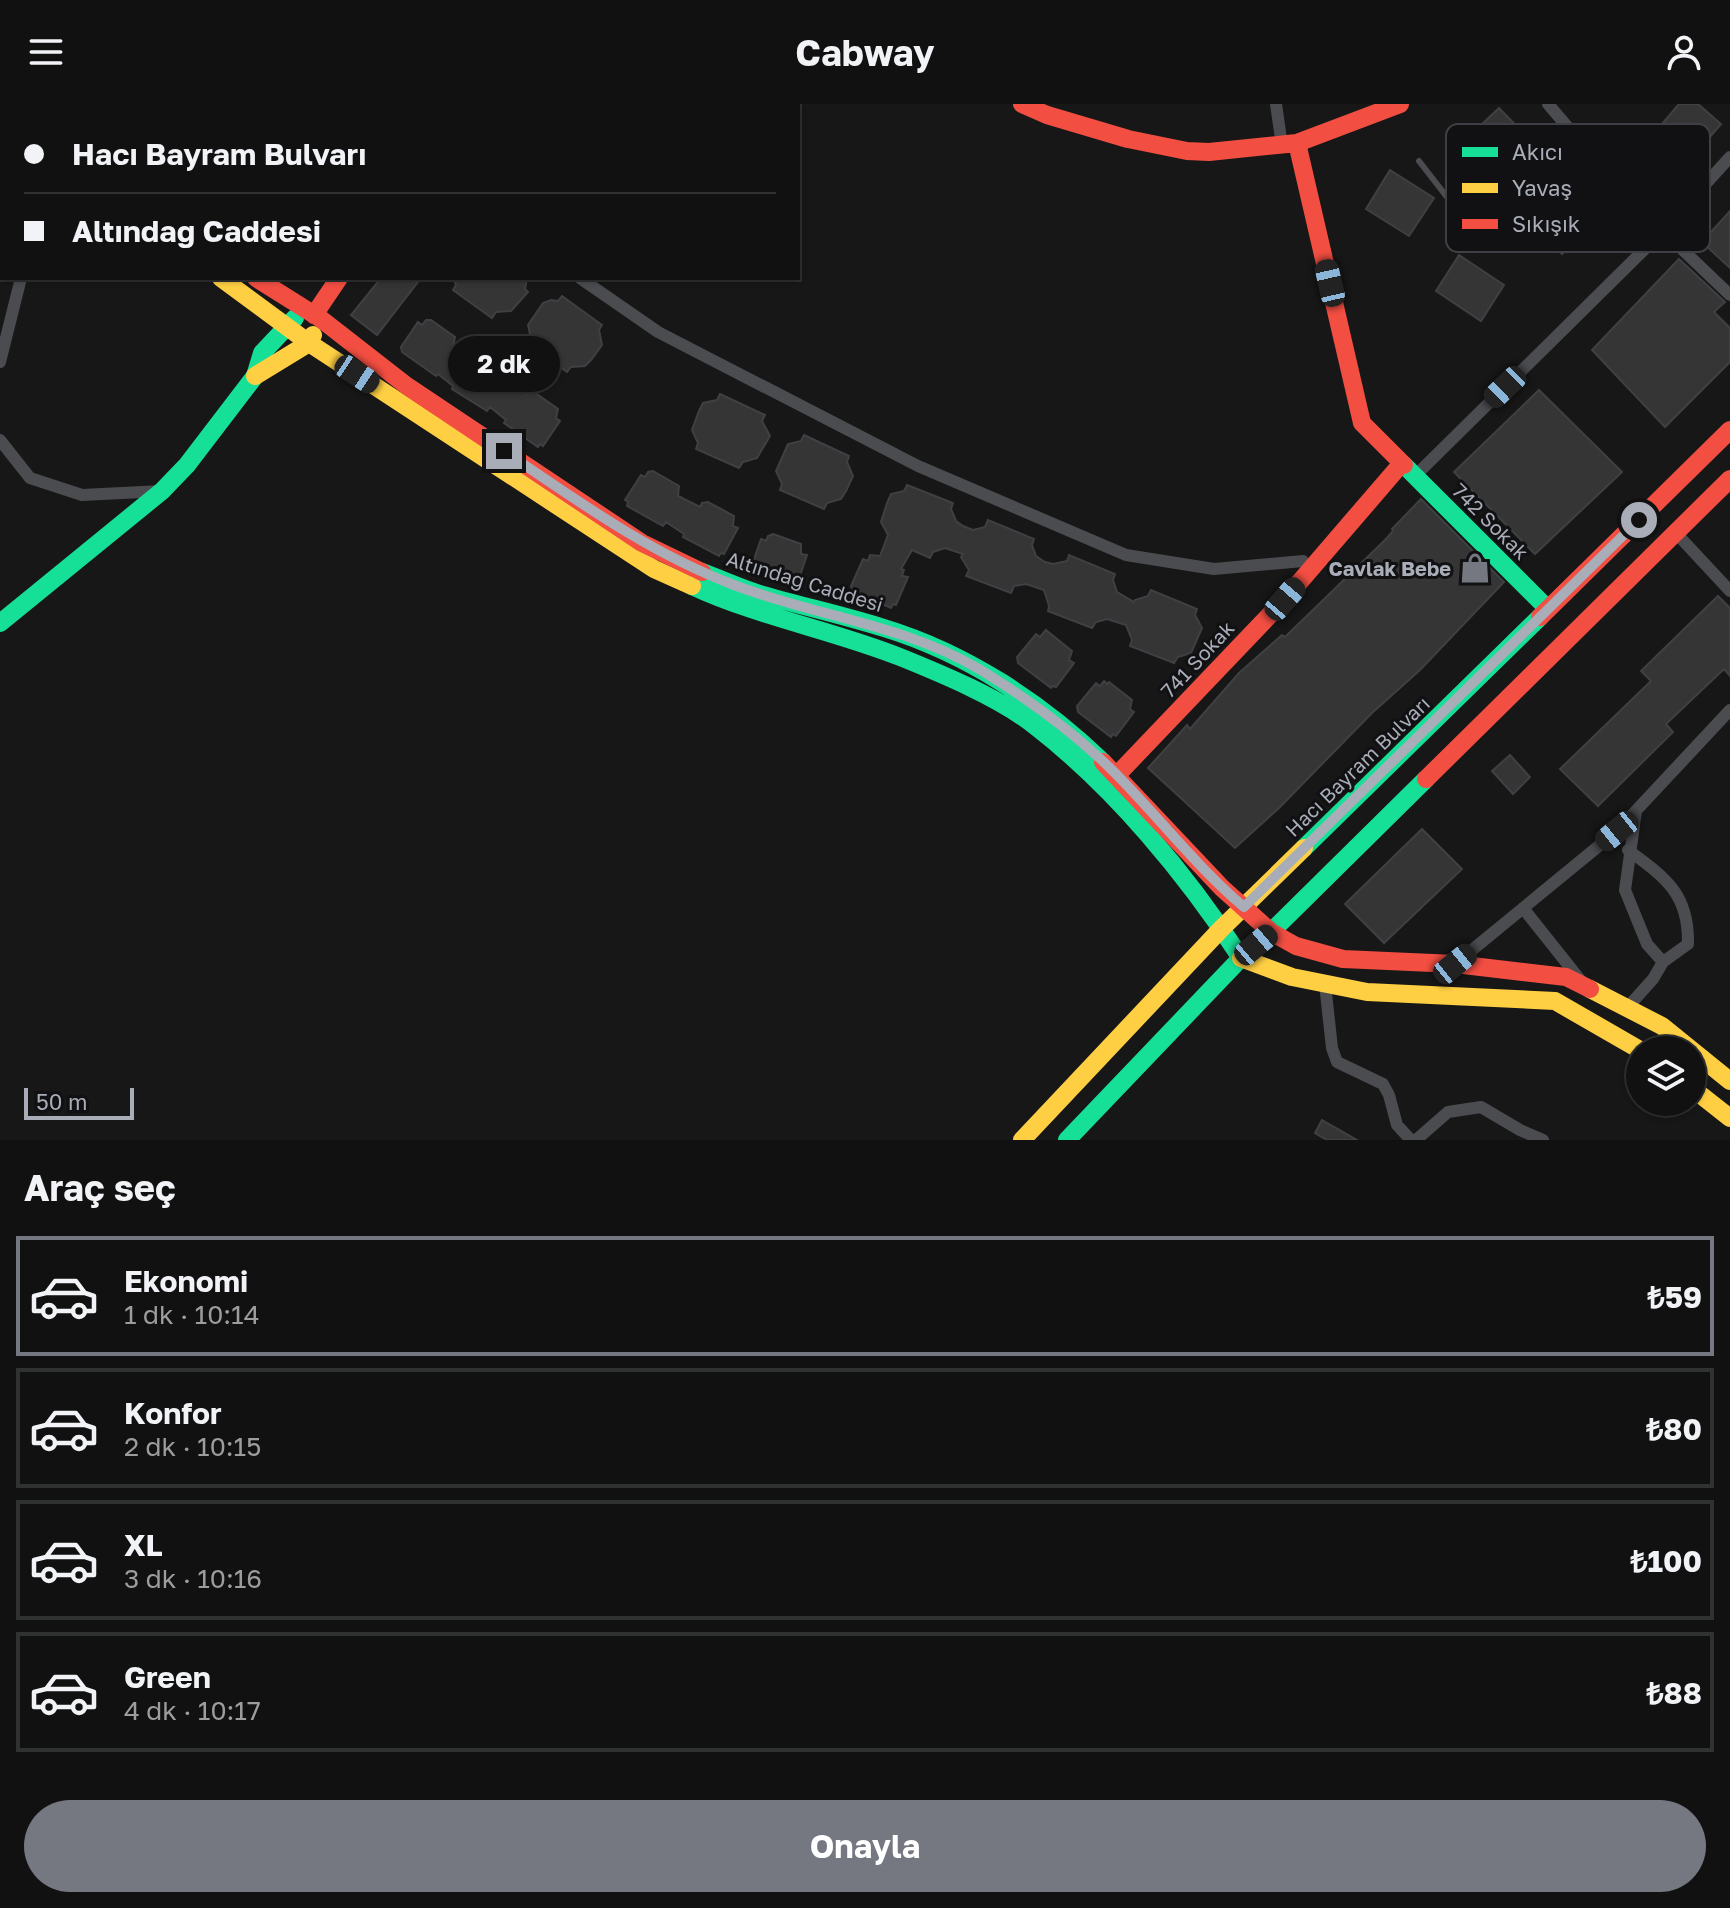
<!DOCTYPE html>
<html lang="tr">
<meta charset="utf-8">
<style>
:root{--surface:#111;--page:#1a1a1a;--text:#f1f3f6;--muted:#9c9d9f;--line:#303131;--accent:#757880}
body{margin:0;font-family:"Golos Text",sans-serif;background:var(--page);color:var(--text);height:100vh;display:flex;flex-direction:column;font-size:30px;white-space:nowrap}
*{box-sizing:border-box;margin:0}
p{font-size:26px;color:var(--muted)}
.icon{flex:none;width:44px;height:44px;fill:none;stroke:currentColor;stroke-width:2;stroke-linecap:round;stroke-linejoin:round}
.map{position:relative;height:1036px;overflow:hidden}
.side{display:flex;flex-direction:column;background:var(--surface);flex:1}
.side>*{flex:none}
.guide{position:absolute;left:0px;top:0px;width:800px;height:176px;box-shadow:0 2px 6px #0004,0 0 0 2px var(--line);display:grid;align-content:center;height:176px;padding:0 24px;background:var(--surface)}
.fabs{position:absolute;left:1626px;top:932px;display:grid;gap:16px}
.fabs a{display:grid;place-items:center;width:80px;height:80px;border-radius:50%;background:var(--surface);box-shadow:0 2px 6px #0004,0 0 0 2px var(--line);font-size:40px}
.scale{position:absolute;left:24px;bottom:20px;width:110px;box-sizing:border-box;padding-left:8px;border:4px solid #a8adb8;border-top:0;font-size:22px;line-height:28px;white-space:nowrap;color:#a8adb8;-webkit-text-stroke:6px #111113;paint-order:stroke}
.end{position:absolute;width:36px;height:36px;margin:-18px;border:10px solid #a8adb8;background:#111;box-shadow:0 0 0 4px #111}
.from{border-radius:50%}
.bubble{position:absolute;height:56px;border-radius:28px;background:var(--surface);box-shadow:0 2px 6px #0004,0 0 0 2px var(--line);font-size:26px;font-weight:700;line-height:56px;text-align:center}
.car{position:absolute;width:24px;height:48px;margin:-24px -12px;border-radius:10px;box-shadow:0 0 6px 2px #0007;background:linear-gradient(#222 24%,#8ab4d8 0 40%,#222 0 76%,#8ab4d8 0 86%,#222 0)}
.guide b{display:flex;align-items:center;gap:28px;height:76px;font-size:30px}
.guide b+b{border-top:2px solid var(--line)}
.guide i{width:20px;height:20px;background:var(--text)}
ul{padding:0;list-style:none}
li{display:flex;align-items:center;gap:24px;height:120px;margin:0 16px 12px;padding:0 8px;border:4px solid var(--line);border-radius:0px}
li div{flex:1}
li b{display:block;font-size:30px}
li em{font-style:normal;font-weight:700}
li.current{border-color:var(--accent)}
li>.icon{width:72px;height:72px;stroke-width:1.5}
h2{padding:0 24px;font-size:36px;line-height:96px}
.button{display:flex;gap:16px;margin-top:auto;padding:16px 24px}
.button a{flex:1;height:92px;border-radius:48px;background:var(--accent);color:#fff;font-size:32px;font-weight:700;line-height:92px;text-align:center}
header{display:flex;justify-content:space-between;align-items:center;height:104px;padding:0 24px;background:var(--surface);font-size:36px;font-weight:700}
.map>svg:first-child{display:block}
.built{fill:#212123}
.building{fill:#353536;stroke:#3f4043;stroke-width:2}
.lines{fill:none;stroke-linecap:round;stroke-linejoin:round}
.lane{stroke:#4b4c50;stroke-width:6}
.street{stroke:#4b4c50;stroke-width:12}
.fast{stroke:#16e098;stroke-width:18}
.slow{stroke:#ffcf43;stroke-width:18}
.jam{stroke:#f24e42;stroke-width:18}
.route{stroke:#a8adb8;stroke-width:10}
.labels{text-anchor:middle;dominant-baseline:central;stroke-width:6;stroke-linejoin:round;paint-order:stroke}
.street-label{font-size:20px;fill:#a8adb8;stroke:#111113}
.poi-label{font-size:20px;font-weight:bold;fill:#a8adb8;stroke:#111113;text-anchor:end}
.key{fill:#111113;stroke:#3e4045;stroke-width:2}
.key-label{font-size:22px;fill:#a8adb8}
</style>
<header><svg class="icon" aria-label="menu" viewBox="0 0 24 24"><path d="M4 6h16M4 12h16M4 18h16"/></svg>Cabway<svg class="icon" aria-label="person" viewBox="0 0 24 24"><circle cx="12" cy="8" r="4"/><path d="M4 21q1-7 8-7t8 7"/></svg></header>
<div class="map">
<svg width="1730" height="1036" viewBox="0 0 1730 1036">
<rect width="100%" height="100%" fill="#171717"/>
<path class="built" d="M93,0H220L222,2H93Z"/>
<path class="building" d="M1679,0H1698L1721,20L1690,56L1656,27Z
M1499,4L1530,36L1493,71L1462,39Z
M1390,66L1434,94L1409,132L1366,105Z
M1569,86L1598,116L1562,150L1534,120Z
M1730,107V164L1702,138Z
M1459,151L1504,181L1481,217L1436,187Z
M1679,155L1725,198L1714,208L1730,224V258L1665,323L1592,246Z
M381,174H421L377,231L351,211Z
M453,174H527L525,185L528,188L511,207L496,208L492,214L453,186L456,181Z
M562,192L602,221L599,226L602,241L591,256L585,262L571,263L567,268L528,240L531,235L528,221L543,199L551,196L558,197Z
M426,216H431L455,233L453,243L474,254L480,252L505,269L503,278L526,290L534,288L558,305L556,314L560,317L543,342L540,340L538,343L504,319L506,316L490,303L487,307L452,285L453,282L438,270L436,272L402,248L401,243L418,218L422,221Z
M1539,286L1622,368L1535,450L1454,368Z
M720,290L765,311L762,317L770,332L757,354L743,358L739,364L696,345L698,339L692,326L699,307L703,299L717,296Z
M804,331L849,352L847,358L853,372L846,387L841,395L827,399L824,405L780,386L782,380L776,367L788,340L801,337Z
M653,367L679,382L678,392L700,403L702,399L708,398L734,412L733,422L738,424L724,450L721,449L719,452L683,433L684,430L666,418L663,422L627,402L628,398L625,396L641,371L645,373L648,368Z
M907,381L953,399L951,405L956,417L963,422L973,426L985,423L988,416L1034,435L1032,441L1036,452L1045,458L1053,460L1067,457L1069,451L1115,470L1113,476L1117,488L1134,498L1135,496L1148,492L1151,486L1197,505L1195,511L1202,524L1191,549L1178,553L1174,559L1130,542L1132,536L1126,521L1107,515L1096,518L1092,524L1048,507L1049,502L1044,486L1026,480L1014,482L1011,489L966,472L969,466L961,453L963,450L945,444L933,448L930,454L912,446L901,465L904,466L902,472L908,473L896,501L893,500L891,504L853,487L851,482L863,455L868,457L870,451L880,452L888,431L881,418L887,399L891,390L904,387Z
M1421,395L1504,478L1420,566L1372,609L1279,704L1235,744L1148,664L1187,621L1190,625L1239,569L1282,531L1285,533L1385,436L1393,427L1392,425Z
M773,430L801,440V450L807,451L797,480L794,479L792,482L754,468L751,464L761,435L766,437L768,432Z
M1718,492L1730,504V572L1724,565L1666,620L1673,628L1598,702L1560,665L1651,577L1641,567Z
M1046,526L1072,547L1069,556L1074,559L1056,583L1053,582L1051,584L1018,559L1017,553L1036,530L1040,533Z
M1104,577L1107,580L1109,578L1132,596L1130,605L1134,608L1116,632L1113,630L1111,633L1078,608L1077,602L1096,579L1100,582Z
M1510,651L1530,673L1513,690L1492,667Z
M1422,725L1462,765L1384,839L1345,800Z
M1322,1016L1357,1036H1327L1315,1029Z"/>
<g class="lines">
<path class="lane" d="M1419,57L1464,115L1479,118L1576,33"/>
<path class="street" d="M77,0V2
M1276,0L1282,42
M1548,0L1613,76
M1663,127L1730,191
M580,174L658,228L918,362L1126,451L1214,465L1303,457
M0,258L21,174
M0,336L30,374L82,391L162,387
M1415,372L1663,127L1730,53
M1676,429L1730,487
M1628,746C1666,774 1689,790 1688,840L1663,858
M1523,804L1581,877
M1455,860L1617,727L1730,606
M1325,880L1332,944L1337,958L1383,980L1389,991L1397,1021L1411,1036
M1627,904L1653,875L1663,858L1647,840L1625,786L1636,707
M1416,1036L1448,1008L1481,1003L1520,1026L1543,1036"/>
<path class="fast" d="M0,83H2
M1404,361L1548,505
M702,468C721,475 740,484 760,490C801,502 843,511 884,524C966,549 1042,599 1103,658
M692,482C759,513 832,526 900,553C942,570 1000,594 1035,622C1115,684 1186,770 1241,854
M0,519L162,387L187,361L255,272L262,249L295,214
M1304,744L1540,513
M1067,1036L1241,854L1271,828L1426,675"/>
<path class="slow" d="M0,101H2
M221,174L309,239L654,465L692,482
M255,272L309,239L313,231
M1241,854L1292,873L1367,888L1555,897L1640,946
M1590,885L1662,922L1730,977
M1692,984L1730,1014
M1022,1036L1221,825L1304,744"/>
<path class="jam" d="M245,0L246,2
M1022,0L1047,11L1128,35L1187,47L1209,48L1297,39L1400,0
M1297,39L1362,319L1404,361
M256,174L321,215L407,282L642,439L702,468
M314,211L339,174
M1540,513L1730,326
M1103,658L1222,784L1271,828L1296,842L1343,855L1455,860L1566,873L1590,885
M1117,671L1285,495L1402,359
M1426,675L1730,375"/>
</g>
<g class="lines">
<path class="route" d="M504,347C578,397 649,449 734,481C815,512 903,520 979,565C1030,596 1077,630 1118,672C1161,716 1198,764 1244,803L1639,416"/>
</g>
<defs>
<g id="shop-bare" transform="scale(2.4)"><path d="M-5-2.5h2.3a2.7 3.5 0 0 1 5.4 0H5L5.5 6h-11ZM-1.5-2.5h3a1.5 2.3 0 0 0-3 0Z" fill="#757880" stroke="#111113" stroke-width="2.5" paint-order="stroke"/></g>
</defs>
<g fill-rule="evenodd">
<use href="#shop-bare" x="1475" y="464"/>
</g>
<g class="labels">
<g class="street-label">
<text transform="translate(1491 417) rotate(45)">742 Sokak</text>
<text transform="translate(805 477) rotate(17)">Altındağ Caddesi</text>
<text transform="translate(1197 555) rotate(-47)">741 Sokak</text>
<text transform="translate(1357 662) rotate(-44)">Hacı Bayram Bulvarı</text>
</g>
<g class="poi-label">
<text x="1451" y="464">Cavlak Bebe</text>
</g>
</g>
<rect x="1446" y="20" width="264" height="128" rx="12" class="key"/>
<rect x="1462" y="43" width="36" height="10" fill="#16e098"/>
<rect x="1462" y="79" width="36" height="10" fill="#ffcf43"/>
<rect x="1462" y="115" width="36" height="10" fill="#f24e42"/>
<g class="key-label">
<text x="1512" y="56">Akıcı</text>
<text x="1512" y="92">Yavaş</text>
<text x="1512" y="128">Sıkışık</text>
</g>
</svg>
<div class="fabs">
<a><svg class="icon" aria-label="layers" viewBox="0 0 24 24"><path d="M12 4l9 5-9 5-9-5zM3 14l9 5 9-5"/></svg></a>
</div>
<div class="scale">50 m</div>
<i class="end from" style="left:1639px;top:416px"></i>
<i class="end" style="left:504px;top:347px"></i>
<div class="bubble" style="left:448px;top:232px;width:112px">2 dk</div>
<i class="car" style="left:1330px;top:179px;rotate:347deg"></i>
<i class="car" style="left:357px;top:270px;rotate:123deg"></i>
<i class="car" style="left:1505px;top:283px;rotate:226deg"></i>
<i class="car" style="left:1285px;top:495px;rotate:41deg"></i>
<i class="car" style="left:1617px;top:727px;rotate:231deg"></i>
<i class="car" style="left:1256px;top:841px;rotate:50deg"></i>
<i class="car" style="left:1455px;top:860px;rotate:51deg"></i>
<div class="guide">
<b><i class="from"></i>Hacı Bayram Bulvarı</b>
<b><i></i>Altındağ Caddesi</b>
</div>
</div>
<section class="side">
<h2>Araç seç</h2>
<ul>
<li class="current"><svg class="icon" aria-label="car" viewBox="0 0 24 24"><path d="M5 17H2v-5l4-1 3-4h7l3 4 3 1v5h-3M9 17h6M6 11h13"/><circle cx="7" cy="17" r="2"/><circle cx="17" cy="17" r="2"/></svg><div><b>Ekonomi</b><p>1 dk · 10:14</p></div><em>₺59</em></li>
<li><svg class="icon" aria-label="car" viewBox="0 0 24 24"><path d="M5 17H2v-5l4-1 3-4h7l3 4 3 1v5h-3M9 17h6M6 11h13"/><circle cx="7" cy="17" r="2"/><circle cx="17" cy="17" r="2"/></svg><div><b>Konfor</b><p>2 dk · 10:15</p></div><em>₺80</em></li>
<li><svg class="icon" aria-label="car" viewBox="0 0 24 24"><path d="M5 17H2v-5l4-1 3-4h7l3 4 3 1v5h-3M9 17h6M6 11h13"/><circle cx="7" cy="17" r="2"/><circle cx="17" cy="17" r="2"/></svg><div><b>XL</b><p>3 dk · 10:16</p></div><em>₺100</em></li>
<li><svg class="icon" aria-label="car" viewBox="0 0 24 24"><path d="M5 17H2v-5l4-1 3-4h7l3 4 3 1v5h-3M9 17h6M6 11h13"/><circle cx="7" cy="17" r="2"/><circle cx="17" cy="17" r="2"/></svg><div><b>Green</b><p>4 dk · 10:17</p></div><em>₺88</em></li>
</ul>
<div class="button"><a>Onayla</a></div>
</section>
